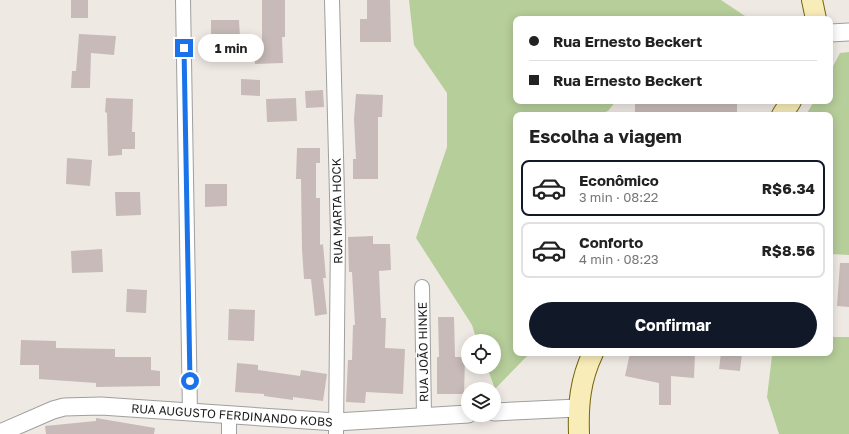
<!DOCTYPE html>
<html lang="pt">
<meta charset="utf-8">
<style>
:root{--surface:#fff;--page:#f2f2f2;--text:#222;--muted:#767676;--line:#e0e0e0;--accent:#111827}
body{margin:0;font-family:"Golos Text",sans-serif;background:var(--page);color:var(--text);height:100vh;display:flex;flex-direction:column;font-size:15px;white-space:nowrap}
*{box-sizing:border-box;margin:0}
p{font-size:13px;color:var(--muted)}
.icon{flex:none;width:22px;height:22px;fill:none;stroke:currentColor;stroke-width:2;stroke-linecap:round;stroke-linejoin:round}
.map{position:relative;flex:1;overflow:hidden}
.drawer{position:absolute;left:513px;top:112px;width:320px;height:244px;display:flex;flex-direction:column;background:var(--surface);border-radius:8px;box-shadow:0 2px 10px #0003}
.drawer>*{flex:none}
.hud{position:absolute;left:513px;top:16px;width:320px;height:88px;border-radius:8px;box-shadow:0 2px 10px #0003;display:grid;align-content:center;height:88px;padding:0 16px;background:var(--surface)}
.controls{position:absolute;left:461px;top:334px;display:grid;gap:8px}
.controls a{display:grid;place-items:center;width:40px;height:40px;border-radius:50%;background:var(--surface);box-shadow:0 2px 10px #0003;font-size:20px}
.end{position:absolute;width:18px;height:18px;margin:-9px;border:5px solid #1a73e8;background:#fff;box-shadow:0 0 0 2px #fff}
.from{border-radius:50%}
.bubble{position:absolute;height:28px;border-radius:14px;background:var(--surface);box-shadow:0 2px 10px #0003;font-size:13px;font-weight:700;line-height:28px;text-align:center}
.hud b{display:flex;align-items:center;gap:14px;height:38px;font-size:15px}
.hud b+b{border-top:1px solid var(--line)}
.hud i{width:10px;height:10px;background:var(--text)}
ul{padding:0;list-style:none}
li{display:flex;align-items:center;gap:12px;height:56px;margin:0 8px 6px;padding:0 8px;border:2px solid var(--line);border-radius:8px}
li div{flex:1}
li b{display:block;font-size:15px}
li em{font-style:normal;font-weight:700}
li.active{border-color:var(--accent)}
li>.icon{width:36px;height:36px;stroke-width:1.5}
h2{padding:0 16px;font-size:18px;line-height:48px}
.action{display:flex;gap:8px;margin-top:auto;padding:8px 16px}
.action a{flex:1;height:46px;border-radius:24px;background:var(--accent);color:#fff;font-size:16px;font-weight:700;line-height:46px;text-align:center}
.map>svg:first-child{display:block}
.forest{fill:#b6ce9a}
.building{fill:#c7bab8}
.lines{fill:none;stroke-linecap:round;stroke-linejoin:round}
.minor-casing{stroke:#9f9f9f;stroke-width:16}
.tertiary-casing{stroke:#9f9f9f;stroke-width:19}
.secondary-casing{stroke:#746507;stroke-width:22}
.minor{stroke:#fff;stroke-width:14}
.tertiary{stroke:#fff;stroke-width:17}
.secondary{stroke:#f8ecb9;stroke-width:20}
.route{stroke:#1a73e8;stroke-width:5}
.labels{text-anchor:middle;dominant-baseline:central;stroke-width:3.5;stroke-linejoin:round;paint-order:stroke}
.street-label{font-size:12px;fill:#1e1e1e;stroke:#fff}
</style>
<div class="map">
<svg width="849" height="434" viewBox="0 0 849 434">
<rect width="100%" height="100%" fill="#efe9e4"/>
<path class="forest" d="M409,0H721L748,18L788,17L785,19H516V101H616L608,111L598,115H516V353H532L529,354L495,389L487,367H494V341H477L472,325L416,238L447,147V93L414,45Z
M849,52V255L830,254V115H806L814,101H830V72L840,53Z
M830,337H849V434H779L767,397L772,356L779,353H830Z"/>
<path class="building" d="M71,0H88V18H71Z
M262,0H285V37H282L283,63L255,64L254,42L262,41Z
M367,0H390L391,42H360V19H367Z
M211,20H239L240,38H211Z
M79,34L116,36L114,55L91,53L90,88H71L72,71H76Z
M241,79L260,80V96L241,95Z
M323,90L324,107L306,108L305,91Z
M356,94L383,95L382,117H378V179H353V159H356L354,119Z
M106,98L133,99L132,132H135V149H122V155L108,156L107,113L105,112Z
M296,98L297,121L267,122L266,99Z
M635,101H737V115H635Z
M297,148H320V163H316V198H320V245L323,244L326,278H323L327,314L315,316L311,279H304L302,249L301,179H296Z
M67,158L92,160L90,186L66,184Z
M205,184H227V206L205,207Z
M115,192H140L141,215L116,216Z
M373,236V244H390L391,270L379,271L381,318H386L385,348L405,349L403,394L366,392L365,403L346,402L348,360H352L353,325H355L352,272H349L348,237Z
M102,249L103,272L72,273L71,251Z
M840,263H849V307L837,306Z
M127,289L147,290L146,313L126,312Z
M229,309L255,310L254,341L228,340Z
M438,317H454L455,357H465L464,394H437V357H439Z
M21,340L56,341V348L115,349V357H151V370L160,371V386L96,387V383L39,379V365H20Z
M630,353H695L694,378L671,376V405H659V383L625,376Z
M721,353H742L740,371L719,369Z
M237,363L258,365V370L300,376L301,370L327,374L323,401L293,397V400L264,396V394L235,392Z
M96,418L155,428L154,434H46L45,426L96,421Z"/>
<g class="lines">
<g class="minor-casing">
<path id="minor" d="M183,0L190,413
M332,0L338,234L336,434
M422,287L424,417
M229,434V416"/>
</g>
<g class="tertiary-casing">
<path id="tertiary" d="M830,33L849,32
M494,412L578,408
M0,433L53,410L64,407L101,406L336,422L468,414"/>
</g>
<g class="secondary-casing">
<path id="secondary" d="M812,0L816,19
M782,115L791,101
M579,434C578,405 580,380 593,353"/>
</g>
<use href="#minor" class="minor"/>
<use href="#tertiary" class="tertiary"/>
<use href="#secondary" class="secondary"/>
</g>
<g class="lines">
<path class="route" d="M184,48L190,381"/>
</g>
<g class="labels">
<g class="street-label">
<text transform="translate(337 211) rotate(-91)">RUA MARTA HOCK</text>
<text transform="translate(423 352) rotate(-91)">RUA JOÃO HINKE</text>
<text transform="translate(232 415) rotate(4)">RUA AUGUSTO FERDINANDO KOBS</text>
</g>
</g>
</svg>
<div class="controls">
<a><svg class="icon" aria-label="locate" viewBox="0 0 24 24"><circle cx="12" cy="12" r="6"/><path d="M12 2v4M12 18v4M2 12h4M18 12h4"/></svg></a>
<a><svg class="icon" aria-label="layers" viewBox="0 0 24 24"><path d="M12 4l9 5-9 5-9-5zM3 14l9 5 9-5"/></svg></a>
</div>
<i class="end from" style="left:190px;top:381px"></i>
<i class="end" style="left:184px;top:48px"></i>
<div class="bubble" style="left:198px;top:34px;width:66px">1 min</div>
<div class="hud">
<b><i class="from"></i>Rua Ernesto Beckert</b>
<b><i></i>Rua Ernesto Beckert</b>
</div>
<section class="drawer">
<h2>Escolha a viagem</h2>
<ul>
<li class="active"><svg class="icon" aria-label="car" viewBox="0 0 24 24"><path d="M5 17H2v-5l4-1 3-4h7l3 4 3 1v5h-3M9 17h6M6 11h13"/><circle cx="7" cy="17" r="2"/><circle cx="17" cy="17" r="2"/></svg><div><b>Econômico</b><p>3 min · 08:22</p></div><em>R$6.34</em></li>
<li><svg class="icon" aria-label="car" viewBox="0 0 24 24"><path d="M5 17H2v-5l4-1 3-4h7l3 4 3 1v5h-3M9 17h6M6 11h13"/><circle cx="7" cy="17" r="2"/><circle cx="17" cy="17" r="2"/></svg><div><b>Conforto</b><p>4 min · 08:23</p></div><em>R$8.56</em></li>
</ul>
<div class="action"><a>Confirmar</a></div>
</section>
</div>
